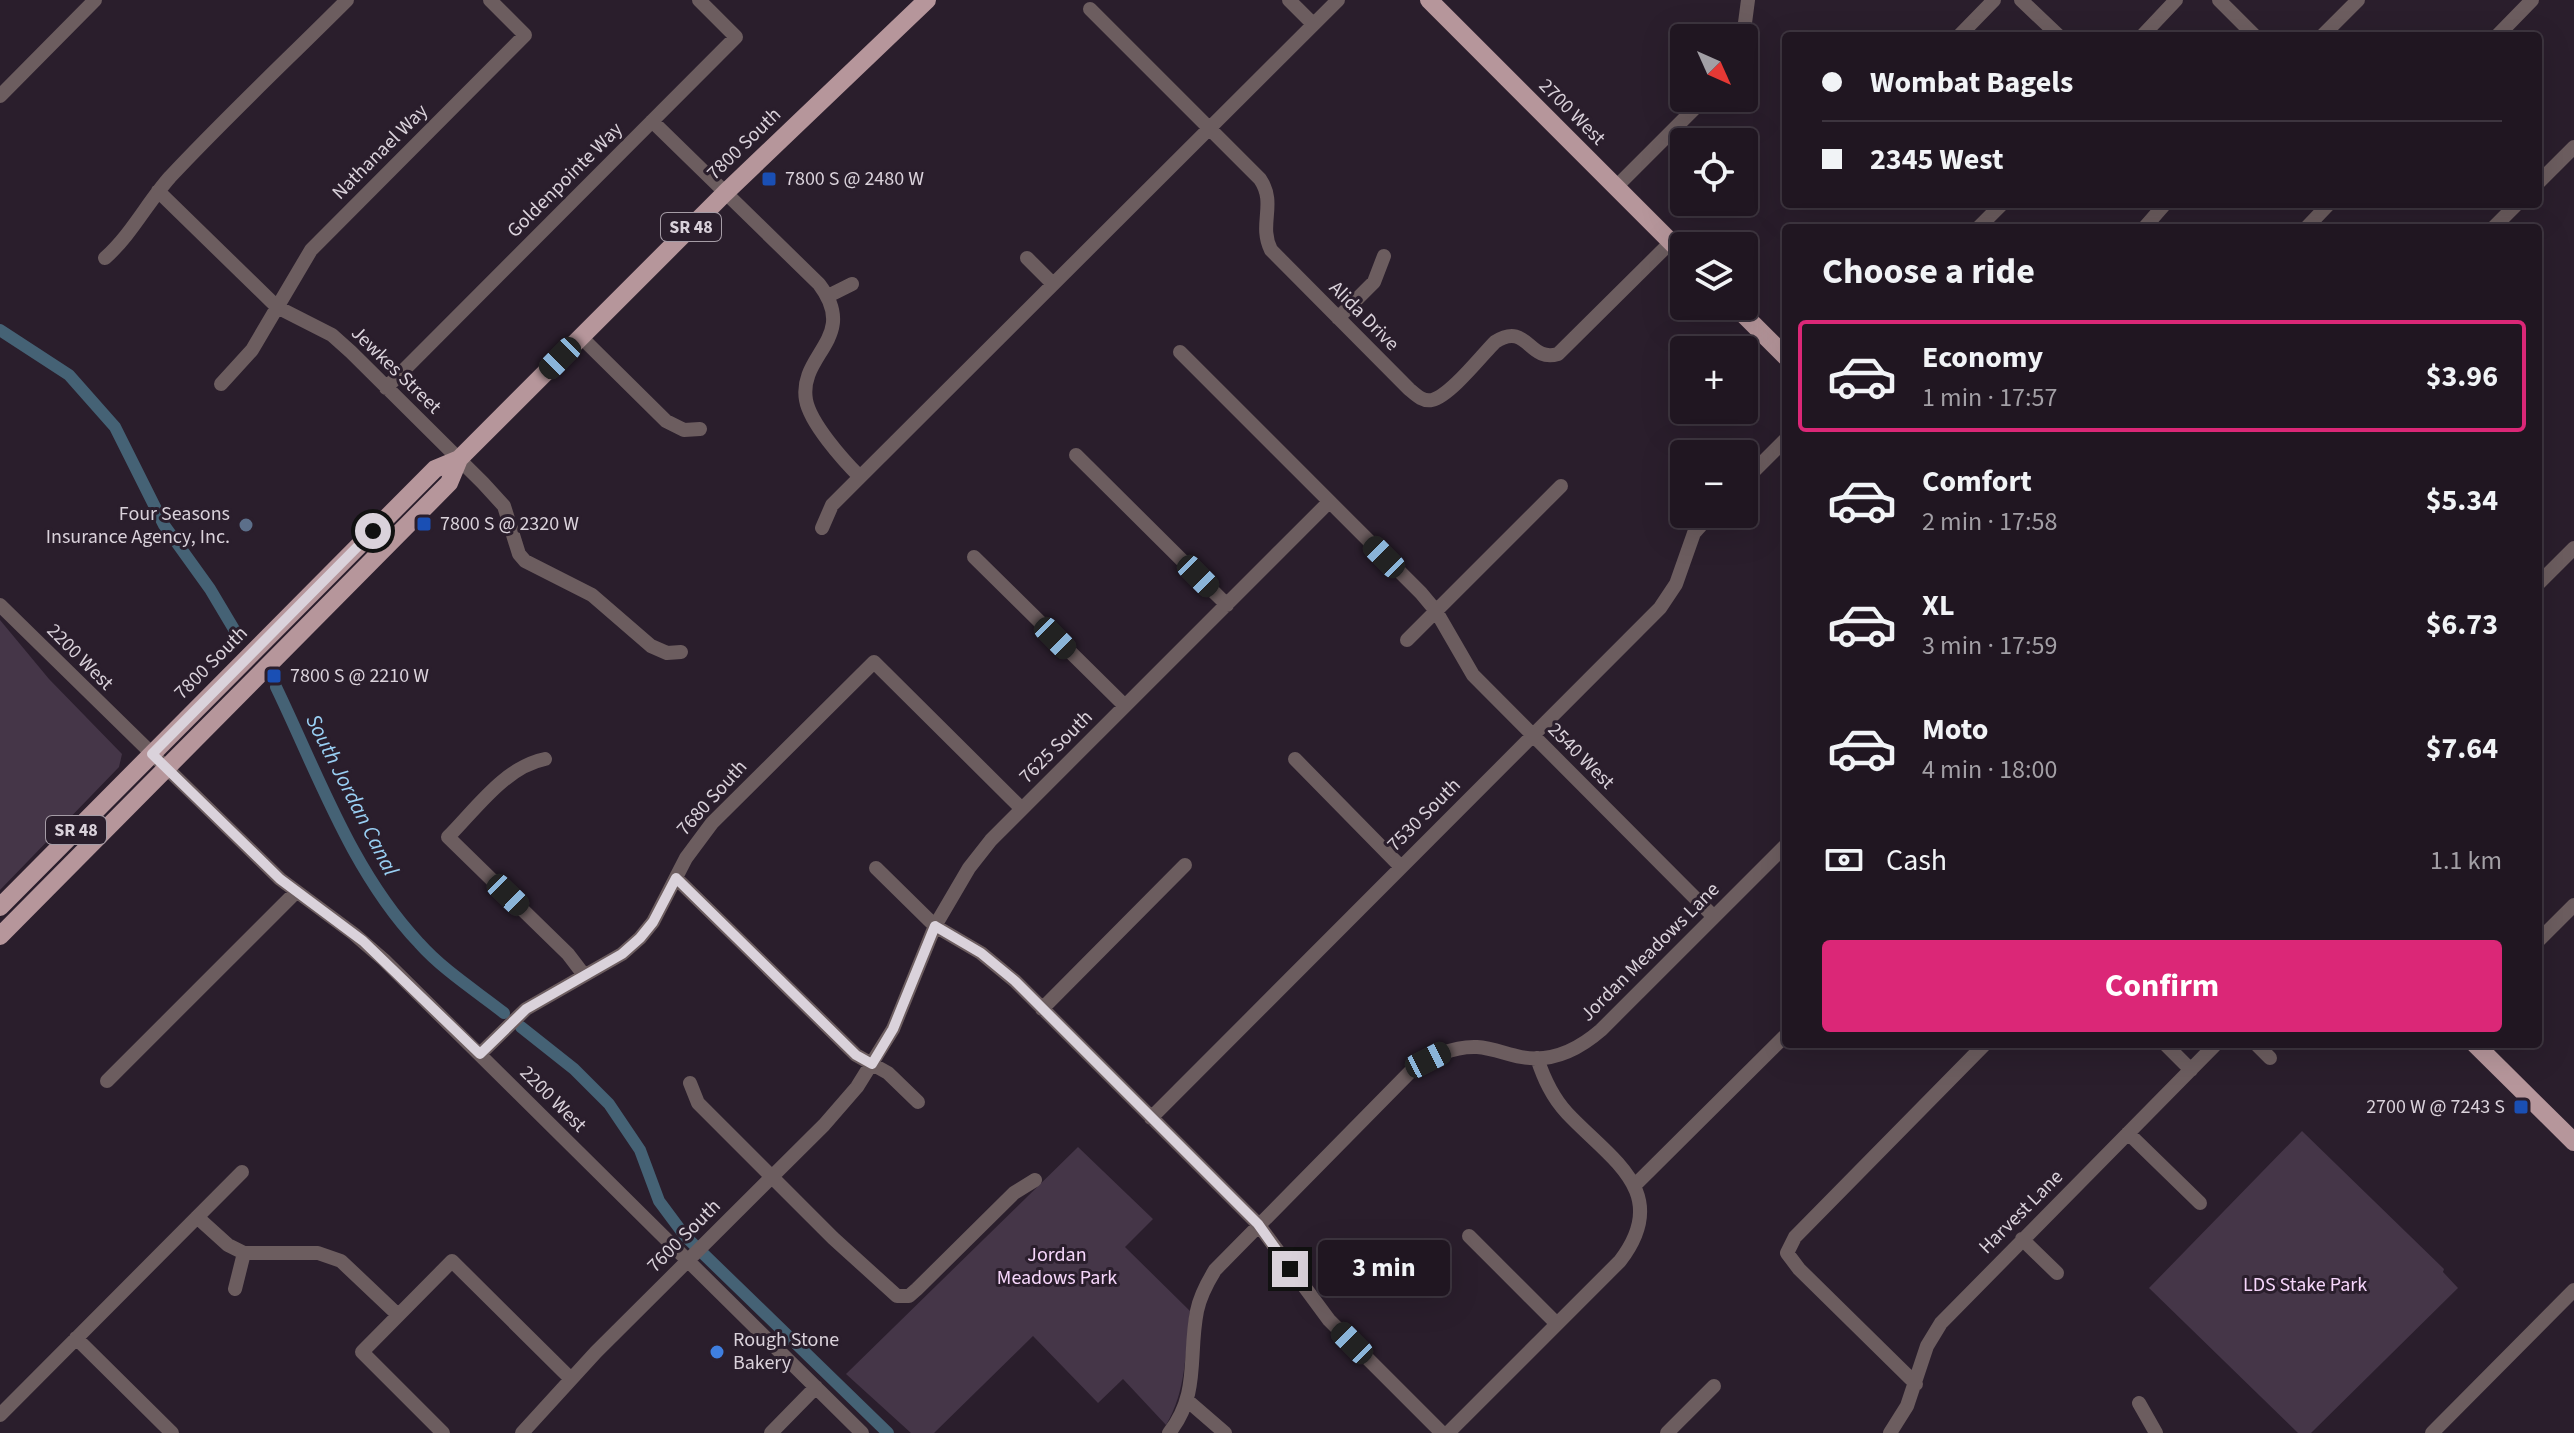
<!DOCTYPE html>
<meta charset="utf-8">
<style>
:root{--surface:#201621;--page:#281f2a;--text:#f1f3f6;--muted:#a29fa5;--line:#3d353f;--accent:#db2777}
body{margin:0;font-family:"Source Sans 3",sans-serif;background:var(--page);color:var(--text);height:100vh;display:flex;flex-direction:column;font-size:30px;white-space:nowrap}
*{box-sizing:border-box;margin:0}
p{font-size:26px;color:var(--muted)}
.icon{flex:none;width:44px;height:44px;fill:none;stroke:currentColor;stroke-width:2;stroke-linecap:round;stroke-linejoin:round}
.map{position:relative;flex:1;overflow:hidden}
.side{position:absolute;left:1782px;top:224px;width:760px;height:824px;display:flex;flex-direction:column;background:var(--surface);border-radius:8px;box-shadow:0 8px 32px #0002,0 0 0 2px var(--line)}
.side>*{flex:none}
.top-card{position:absolute;left:1782px;top:32px;width:760px;height:176px;border-radius:8px;box-shadow:0 8px 32px #0002,0 0 0 2px var(--line);display:grid;align-content:center;height:176px;padding:0 40px;background:var(--surface)}
.needle{width:52px;rotate:135deg}
.fabs{position:absolute;left:1670px;top:24px;display:grid;gap:16px}
.fabs a{display:grid;place-items:center;width:88px;height:88px;border-radius:8px;background:var(--surface);box-shadow:0 8px 32px #0002,0 0 0 2px var(--line);font-size:40px}
.end{position:absolute;width:36px;height:36px;margin:-18px;border:10px solid #dad2db;background:#111;box-shadow:0 0 0 4px #111}
.from{border-radius:50%}
.bubble{position:absolute;height:56px;border-radius:8px;background:var(--surface);box-shadow:0 8px 32px #0002,0 0 0 2px var(--line);font-size:26px;font-weight:700;line-height:56px;text-align:center}
.car{position:absolute;width:24px;height:48px;margin:-24px -12px;border-radius:10px;box-shadow:0 0 6px 2px #0007;background:linear-gradient(#222 24%,#8ab4d8 0 40%,#222 0 76%,#8ab4d8 0 86%,#222 0)}
.top-card b{display:flex;align-items:center;gap:28px;height:76px;font-size:30px}
.top-card b+b{border-top:2px solid var(--line)}
.top-card i{width:20px;height:20px;background:var(--text)}
ul{padding:0;list-style:none}
li{display:flex;align-items:center;gap:24px;height:112px;margin:0 16px 12px;padding:0 24px;border:4px solid transparent;border-radius:8px}
li div{flex:1}
li b{display:block;font-size:30px}
li em{font-style:normal;font-weight:700}
li.on{border-color:var(--accent)}
li>.icon{width:72px;height:72px;stroke-width:1.5}
h2{padding:0 40px;font-size:36px;line-height:96px}
.pay{display:flex;align-items:center;gap:20px;height:88px;padding:0 40px;font-size:30px}
.pay p{margin-inline-start:auto}
.button{display:flex;gap:16px;margin-top:auto;padding:16px 40px}
.button a{flex:1;height:92px;border-radius:8px;background:var(--accent);color:#fff;font-size:32px;font-weight:700;line-height:92px;text-align:center}
.map>svg:first-child{display:block}
.green{fill:#453648}
.lines{fill:none;stroke-linecap:round;stroke-linejoin:round}
.canal{stroke:#456275;stroke-width:12}
.minor{stroke:#6c5d5f;stroke-width:14}
.major{stroke:#b6969b;stroke-width:18}
.route{stroke:#dad2db;stroke-width:10}
.transit-dot{fill:#1a4fb4;stroke:#2a1e2c;stroke-width:3}
.service-dot{fill:#5c6f8a;stroke:#2a1e2c;stroke-width:3}
.shop-dot{fill:#3f7fe0;stroke:#2a1e2c;stroke-width:3}
.labels{text-anchor:middle;dominant-baseline:central;stroke-width:6;stroke-linejoin:round;paint-order:stroke}
.shield{fill:#2a1e2c;stroke:#a59ca6;stroke-width:2}
.shield-label{font-size:18px;font-weight:bold;fill:#dad2db}
.street-label{font-size:20px;fill:#dad2db;stroke:#2a1e2c}
.poi-label{font-size:20px;fill:#dad2db;stroke:#2a1e2c;text-anchor:start}
.park-label{font-size:20px;fill:#f7d7fc;stroke:#2a1e2c}
.water-label{font-size:22px;font-style:italic;fill:#99cff3;stroke:#2a1e2c}
</style>
<div class="map">
<svg width="2574" height="1433" viewBox="0 0 2574 1433">
<rect width="100%" height="100%" fill="#2a1e2c"/>
<path class="green" d="M0,620L49,679L122,754L119,767L0,890Z
M2302,1131L2444,1269L2443,1272L2458,1288L2311,1433H2298L2149,1288Z
M1078,1147L1153,1219L1125,1247L1190,1311C1185,1352 1187,1390 1166,1425L1123,1379L1098,1403L1033,1336L934,1433H911L846,1374Z"/>
<g class="lines">
<path class="canal" d="M0,330L69,375L115,427L164,525L210,589L238,636
M276,687C318,774 352,872 419,943C443,970 476,991 504,1013
M521,1027L574,1069L609,1104L640,1150L659,1201L685,1236L888,1433"/>
<path class="minor" d="M1289,0L1313,24
M2021,0L2059,36
M2219,0L2255,36
M1090,9L1260,179C1277,204 1258,224 1271,250L1409,389C1416,395 1423,402 1432,400C1450,396 1482,355 1495,342C1528,321 1528,363 1558,354L1671,242
M1680,36L1684,40
M1959,36L1994,0
M2142,36L2176,0
M2322,36L2358,0
M2497,36L2532,0
M1743,38L1748,0
M0,96L95,0
M652,121L819,284C860,338 798,354 806,400C810,423 843,460 860,477
M2538,183L2574,147
M1616,187L1705,98
M158,191L277,307L332,335L351,352L483,483L504,506L519,554L525,561L592,595L651,646L667,653L681,652
M1978,228L2002,204
M2144,228L2165,204
M2306,228L2329,204
M2493,228L2517,204
M105,258C131,235 147,203 170,177C227,116 288,59 347,0
M1027,258L1053,284
M828,296L852,284
M1338,318L1374,282L1384,256
M581,337L666,421L684,430L700,429
M1180,352L1421,593L1436,611L1473,675L1714,917
M221,384L252,350L311,250L525,35L490,0
M386,388L736,37L699,0
M1076,455L1227,605
M1744,481L1786,439
M822,528L832,505L848,489L1338,0
M974,557L1125,706
M2538,584L2574,548
M0,605L280,879L354,934L384,960L862,1433
M1407,640L1561,486
M545,759C505,767 476,809 448,837L568,954L584,975
M1295,759L1401,867
M876,868L935,926L981,953L1015,981L1258,1224L1329,1320L1442,1433
M676,878L856,1055L888,1073L918,1102
M2538,941L2574,905
M1042,1009L1185,865
M2165,1044L2191,1070
M2256,1044L2270,1058
M480,1054L526,1009L622,954L640,938L653,922L686,858L712,823L874,662L1022,809
M107,1081L296,892
M690,1083L698,1103L833,1238L897,1296H909L917,1289L1014,1193L1035,1180
M1151,1118L1660,608L1676,584L1694,533L1711,514
M2128,1133L2200,1203
M1635,1185L1786,1035
M197,1217L228,1245L244,1253H318L341,1261L398,1315
M1469,1236L1557,1324
M2022,1239L2057,1273
M235,1289L244,1253
M76,1338L172,1433
M1916,1384L1799,1269L1787,1253L1795,1237L1985,1044
M1188,1401L1225,1433
M2139,1403L2156,1433
M0,1415L242,1172
M443,1433L362,1352L452,1261L570,1378
M522,1433L596,1352L824,1125L857,1087L893,1029L935,926L969,868L991,840L1329,502
M771,1433L816,1387
M1169,1433C1200,1394 1188,1356 1197,1311C1200,1296 1207,1283 1215,1270L1412,1070C1432,1057 1452,1046 1477,1047C1492,1048 1506,1054 1521,1057C1552,1063 1578,1050 1601,1030L1786,845
M1448,1433L1620,1261C1673,1192 1610,1159 1567,1113C1552,1097 1544,1079 1537,1058
M1667,1433L1714,1386
M1890,1433L1907,1406L1927,1346L1941,1323L2216,1044
M2432,1433L2574,1290"/>
<path class="major" d="M1429,0L1684,255
M1735,306L1786,357
M0,907L435,469L459,459L725,193L927,0
M0,936L449,483L459,459
M2475,1044L2574,1142"/>
</g>
<g class="lines">
<path class="route" d="M373,531L152,754L280,879L363,941L480,1054L526,1009L622,954L640,938L653,922L676,878L856,1055L872,1064L893,1029L935,926L981,953L1015,981L1258,1224L1290,1269"/>
</g>
<g class="transit-dot">
<rect x="761" y="171" width="16" height="16" rx="4"/>
<rect x="416" y="516" width="16" height="16" rx="4"/>
<rect x="266" y="668" width="16" height="16" rx="4"/>
<rect x="2513" y="1099" width="16" height="16" rx="4"/>
</g>
<circle class="service-dot" cx="246" cy="525" r="8"/>
<circle class="shop-dot" cx="717" cy="1352" r="8"/>
<g class="labels">
<g class="shield">
<rect x="661" y="213" width="60" height="28" rx="6"/>
<rect x="46" y="816" width="60" height="28" rx="6"/>
</g>
<g class="shield-label">
<text x="691" y="227">SR 48</text>
<text x="76" y="830">SR 48</text>
</g>
<g class="street-label">
<text transform="translate(1572 112) rotate(45)">2700 West</text>
<text transform="translate(744 144) rotate(-44)">7800 South</text>
<text transform="translate(380 152) rotate(-45)">Nathanael Way</text>
<text transform="translate(565 180) rotate(-45)">Goldenpointe Way</text>
<text transform="translate(1364 316) rotate(45)">Alida Drive</text>
<text transform="translate(396 370) rotate(44)">Jewkes Street</text>
<text transform="translate(80 657) rotate(45)">2200 West</text>
<text transform="translate(211 663) rotate(-45)">7800 South</text>
<text transform="translate(1056 747) rotate(-45)">7625 South</text>
<text transform="translate(1581 756) rotate(45)">2540 West</text>
<text transform="translate(712 798) rotate(-48)">7680 South</text>
<text transform="translate(1424 815) rotate(-45)">7530 South</text>
<text transform="translate(1650 952) rotate(-45)">Jordan Meadows Lane</text>
<text transform="translate(553 1099) rotate(45)">2200 West</text>
<text transform="translate(2021 1212) rotate(-45)">Harvest Lane</text>
<text transform="translate(684 1236) rotate(-45)">7600 South</text>
</g>
<g class="poi-label">
<text x="785" y="179">7800 S @ 2480 W</text>
<text x="230" y="514" text-anchor="end">Four Seasons<tspan x="230" dy="23">Insurance Agency, Inc.</tspan></text>
<text x="440" y="524">7800 S @ 2320 W</text>
<text x="290" y="676">7800 S @ 2210 W</text>
<text x="2505" y="1107" text-anchor="end">2700 W @ 7243 S</text>
<text x="733" y="1340">Rough Stone<tspan x="733" dy="23">Bakery</tspan></text>
</g>
<g class="park-label">
<text x="1057" y="1255">Jordan<tspan x="1057" dy="23">Meadows Park</tspan></text>
<text x="2305" y="1285">LDS Stake Park</text>
</g>
<g class="water-label">
<text transform="translate(352 795) rotate(63)">South Jordan Canal</text>
</g>
</g>
</svg>
<div class="fabs">
<a><svg class="needle" viewBox="-14 -14 28 28"><path d="M0-13l5 13h-10z" fill="#e53935"/><path d="M0 13l5-13h-10z" fill="#a29fa5"/></svg></a>
<a><svg class="icon" aria-label="locate" viewBox="0 0 24 24"><circle cx="12" cy="12" r="6"/><path d="M12 2v4M12 18v4M2 12h4M18 12h4"/></svg></a>
<a><svg class="icon" aria-label="layers" viewBox="0 0 24 24"><path d="M12 4l9 5-9 5-9-5zM3 14l9 5 9-5"/></svg></a>
<a>+</a>
<a>−</a>
</div>
<i class="end from" style="left:373px;top:531px"></i>
<i class="end" style="left:1290px;top:1269px"></i>
<div class="bubble" style="left:1318px;top:1240px;width:132px">3 min</div>
<i class="car" style="left:560px;top:358px;rotate:225deg"></i>
<i class="car" style="left:1384px;top:557px;rotate:315deg"></i>
<i class="car" style="left:1198px;top:576px;rotate:135deg"></i>
<i class="car" style="left:1055px;top:638px;rotate:135deg"></i>
<i class="car" style="left:508px;top:895px;rotate:134deg"></i>
<i class="car" style="left:1428px;top:1060px;rotate:63deg"></i>
<i class="car" style="left:1352px;top:1343px;rotate:315deg"></i>
<div class="top-card">
<b><i class="from"></i>Wombat Bagels</b>
<b><i></i>2345 West</b>
</div>
<section class="side">
<h2>Choose a ride</h2>
<ul>
<li class="on"><svg class="icon" aria-label="car" viewBox="0 0 24 24"><path d="M5 17H2v-5l4-1 3-4h7l3 4 3 1v5h-3M9 17h6M6 11h13"/><circle cx="7" cy="17" r="2"/><circle cx="17" cy="17" r="2"/></svg><div><b>Economy</b><p>1 min · 17:57</p></div><em>$3.96</em></li>
<li><svg class="icon" aria-label="car" viewBox="0 0 24 24"><path d="M5 17H2v-5l4-1 3-4h7l3 4 3 1v5h-3M9 17h6M6 11h13"/><circle cx="7" cy="17" r="2"/><circle cx="17" cy="17" r="2"/></svg><div><b>Comfort</b><p>2 min · 17:58</p></div><em>$5.34</em></li>
<li><svg class="icon" aria-label="car" viewBox="0 0 24 24"><path d="M5 17H2v-5l4-1 3-4h7l3 4 3 1v5h-3M9 17h6M6 11h13"/><circle cx="7" cy="17" r="2"/><circle cx="17" cy="17" r="2"/></svg><div><b>XL</b><p>3 min · 17:59</p></div><em>$6.73</em></li>
<li><svg class="icon" aria-label="car" viewBox="0 0 24 24"><path d="M5 17H2v-5l4-1 3-4h7l3 4 3 1v5h-3M9 17h6M6 11h13"/><circle cx="7" cy="17" r="2"/><circle cx="17" cy="17" r="2"/></svg><div><b>Moto</b><p>4 min · 18:00</p></div><em>$7.64</em></li>
</ul>
<div class="pay"><svg class="icon" aria-label="cash" viewBox="0 0 24 24"><path d="M3 7h18v10H3z"/><circle cx="12" cy="12" r="2"/></svg>Cash<p>1.1 km</p></div>
<div class="button"><a>Confirm</a></div>
</section>
</div>
